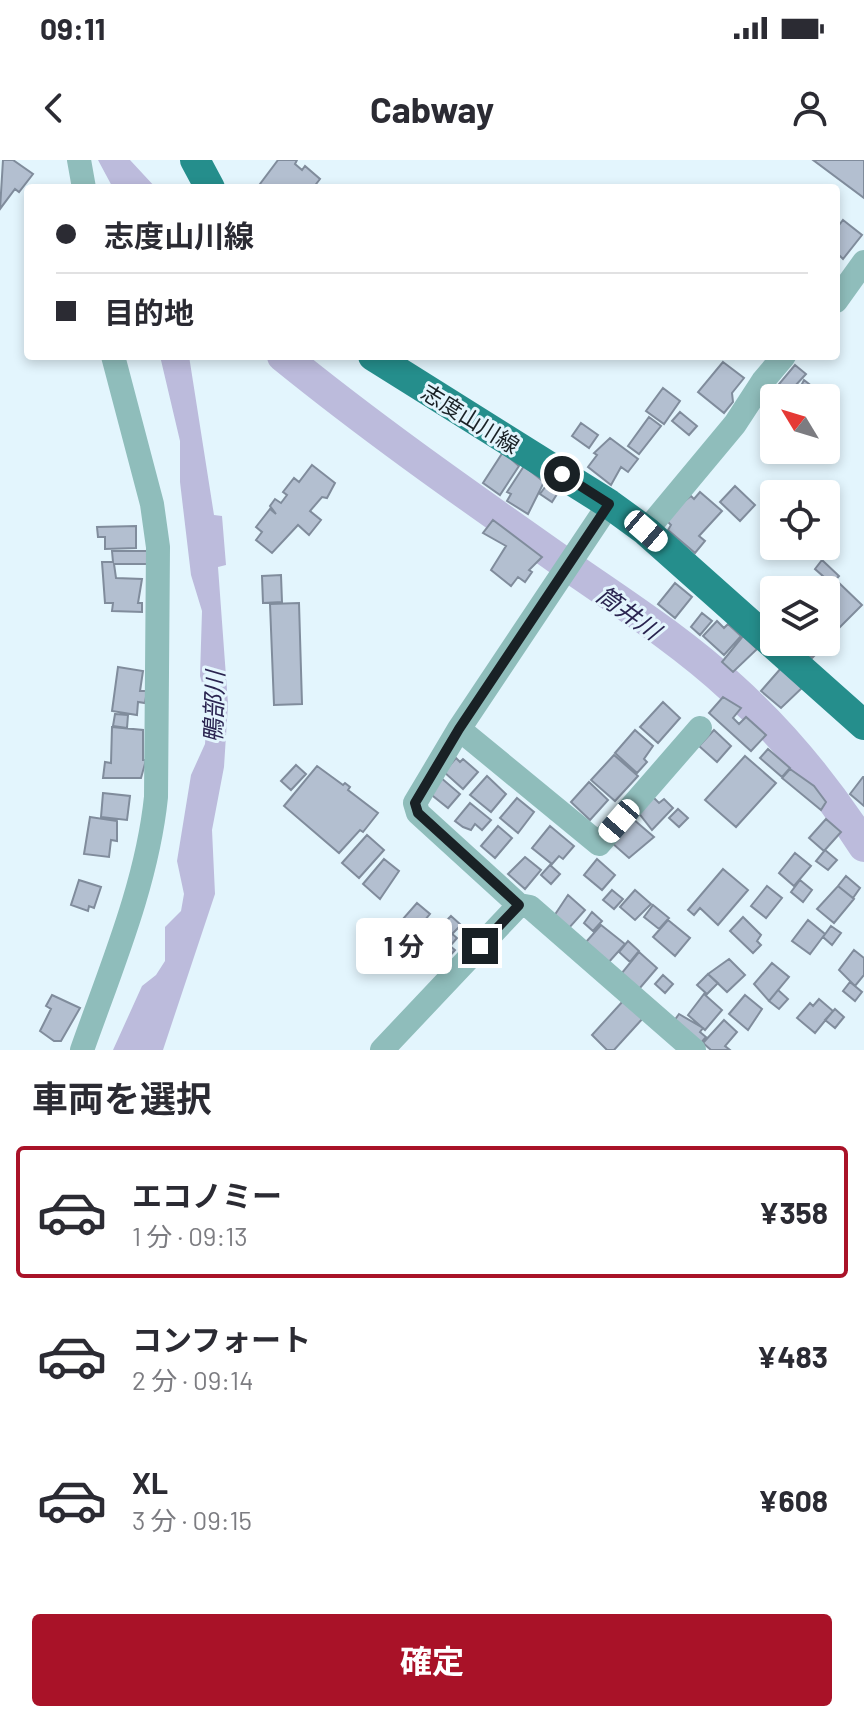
<!DOCTYPE html>
<html lang="ja">
<meta charset="utf-8">
<style>
:root{--surface:#fff;--page:#f2f2f3;--text:#2b2b33;--muted:#7c7c81;--line:#e1e1e2;--accent:#a91228}
body{margin:0;font-family:Barlow,"Noto Sans JP",sans-serif;background:var(--page);color:var(--text);height:100vh;display:flex;flex-direction:column;font-size:30px;white-space:nowrap}
*{box-sizing:border-box;margin:0}
p{font-size:26px;color:var(--muted)}
.icon{flex:none;width:44px;height:44px;fill:none;stroke:currentColor;stroke-width:2;stroke-linecap:round;stroke-linejoin:round}
.map{position:relative;height:890px;overflow:hidden}
.panel{display:flex;flex-direction:column;background:var(--surface);flex:1}
.panel>*{flex:none}
.hud{position:absolute;left:24px;top:24px;width:816px;height:176px;border-radius:8px;box-shadow:0 4px 12px #0003;display:grid;align-content:center;height:176px;padding:0 32px;background:var(--surface)}
.needle{width:52px;rotate:308deg}
.buttons{position:absolute;left:760px;top:224px;display:grid;gap:16px}
.buttons a{display:grid;place-items:center;width:80px;height:80px;border-radius:8px;background:var(--surface);box-shadow:0 4px 12px #0003;font-size:40px}
.end{position:absolute;width:36px;height:36px;margin:-18px;border:10px solid #192125;background:#fff;box-shadow:0 0 0 4px #fff}
.from{border-radius:50%}
.bubble{position:absolute;height:56px;border-radius:8px;background:var(--surface);box-shadow:0 4px 12px #0003;font-size:26px;font-weight:700;line-height:56px;text-align:center}
.car{position:absolute;width:24px;height:48px;margin:-24px -12px;border-radius:10px;box-shadow:0 0 6px 2px #0007;background:linear-gradient(#fff 24%,#345 0 40%,#fff 0 76%,#345 0 86%,#fff 0)}
.hud b{display:flex;align-items:center;gap:28px;height:76px;font-size:30px}
.hud b+b{border-top:2px solid var(--line)}
.hud i{width:20px;height:20px;background:var(--text)}
ul{padding:0;list-style:none}
li{display:flex;align-items:center;gap:24px;height:132px;margin:0 16px 12px;padding:0 16px;border:4px solid transparent;border-radius:8px}
li div{flex:1}
li b{display:block;font-size:30px}
li em{font-style:normal;font-weight:700}
li.on{border-color:var(--accent)}
li>.icon{width:72px;height:72px;stroke-width:1.5}
h2{padding:0 32px;font-size:36px;line-height:96px}
.action{display:flex;gap:16px;margin-top:auto;padding:16px 32px}
.action a{flex:1;height:92px;border-radius:8px;background:var(--accent);color:#fff;font-size:32px;font-weight:700;line-height:92px;text-align:center}
.status{display:flex;justify-content:space-between;align-items:center;height:56px;padding:0 40px;background:var(--surface);direction:ltr}
.status svg{height:22px;fill:currentColor}
header{display:flex;justify-content:space-between;align-items:center;height:104px;padding:0 32px;background:var(--surface);font-size:36px;font-weight:700}
.map>svg:first-child{display:block}
.water{fill:#bcbbdc}
.lines{fill:none;stroke-linecap:round;stroke-linejoin:round}
.river{stroke:#bcbbdc;stroke-width:32}
.building{fill:#b3bfd0;stroke:#808c9c;stroke-width:2}
.minor{stroke:#8fbdbb;stroke-width:24}
.major{stroke:#258e8c;stroke-width:30}
.route{stroke:#192125;stroke-width:10}
.labels{text-anchor:middle;dominant-baseline:central;stroke-width:6;stroke-linejoin:round;paint-order:stroke}
.street-label{font-size:22px;fill:#192125;stroke:#e3f5fd}
.water-label{font-size:24px;font-style:italic;fill:#2a2450;stroke:#e3f5fd}
</style>
<div class="status"><b>09:11</b><svg viewBox="0 0 49 12"><path d="M0 12V9h3v3zM5 12V6h3v6zM10 12V3h3v9zM15 12V0h3v12zM26 1h20v11H26zM47 4h2v5h-2z"/></svg></div>
<header><svg class="icon" aria-label="back" viewBox="0 0 24 24"><path d="M15 5l-7 7 7 7"/></svg>Cabway<svg class="icon" aria-label="person" viewBox="0 0 24 24"><circle cx="12" cy="8" r="4"/><path d="M4 21q1-7 8-7t8 7"/></svg></header>
<div class="map">
<svg width="864" height="890" viewBox="0 0 864 890">
<rect width="100%" height="100%" fill="#e3f5fd"/>
<path class="water" d="M98,0H130L156,28H113Z
M160,196H189L214,355L222,356L226,405L218,407L228,544L224,607L212,670L215,734L163,890H113L142,826L156,815L165,801V767L181,751L184,734L177,701L191,615L205,584L208,543L200,516L202,451L191,415L180,322V281Z"/>
<g class="lines">
<path class="river" d="M283,196C368,265 457,328 547,391C609,435 676,476 732,528C783,574 827,628 864,686"/>
</g>
<path class="building" d="M3,0H13L33,14L19,32L15,29L0,49Z
M278,0H297L295,4L302,10L305,6L320,19L313,28H257Z
M813,0H864V38Z
M843,60L862,75L843,99L839,95L836,99V69Z
M723,202L744,218L732,233L733,242L724,253L698,232Z
M795,205L806,214L784,238L774,230Z
M804,220L827,238L826,239L795,238Z
M663,228L680,241L664,264L646,251Z
M680,252L697,266L689,275L672,261Z
M649,257L661,266L639,294L628,286Z
M581,263L598,275L589,288L572,276Z
M610,278L638,299L628,312L621,307L611,325L588,307L597,295L594,293Z
M503,292L519,306L500,335L483,323Z
M312,305L335,323L327,338L322,337L310,351L321,360L309,375L298,365L272,393L256,380L262,372L256,367L270,349L276,354L270,346L275,339L281,343L287,335L283,332L294,318L299,322Z
M524,306L544,322L528,354L507,341L511,334L507,332Z
M548,323L559,331L552,342L540,334Z
M735,326L755,345L740,361L720,342Z
M700,332L722,351L699,376L705,381L695,393L668,370L671,365L667,361L682,343L691,336L694,339Z
M493,360L542,397L529,410L532,412L525,422L518,417L511,426L491,410L506,386L483,373Z
M136,366V388L105,389V377H98L97,367Z
M112,391H150L151,404H114L116,418L142,419L138,443H142V452L112,451L113,443H105L102,402H113Z
M822,400L839,416L832,424L815,409Z
M281,415L282,442L263,443L262,416Z
M837,421L862,445L832,475L826,469V433Z
M675,423L692,437L675,458L658,444Z
M299,443L302,544L274,545L270,444Z
M702,453L712,461L700,475L691,467Z
M717,461L724,468L728,464L741,476L724,495L703,476Z
M826,470L833,477L812,498L796,482H826Z
M743,476L757,489L733,512L722,502Z
M118,507L143,511L140,531H147L145,543L138,542L137,555L112,551Z
M782,507L804,526L781,548L761,531Z
M723,537L741,548L733,558L739,564L746,557L766,575L751,591L709,553Z
M663,542L680,558L658,583L640,567Z
M115,554L128,555L127,568L113,566Z
M112,567L143,570V600H146L141,618H103L105,602L111,603Z
M635,570L653,586L644,599L647,602L637,613L615,593Z
M714,570L731,586L717,602L699,586Z
M768,589L790,608L782,617L760,598Z
M614,595L638,616L615,641L591,620Z
M745,596L776,623L736,667L705,640Z
M456,598L460,602L463,599L478,612L463,629L444,612Z
M296,605L306,614L291,630L281,621Z
M317,606L343,625L345,623L350,627L348,630L378,653L363,672L360,670L339,693L284,646Z
M790,609L814,626L826,642L821,650L782,618Z
M487,616L506,634L491,652L470,635Z
M440,617L460,634L448,648L428,632Z
M863,617H864V646L850,634Z
M589,622L608,640L590,660L571,642Z
M103,633L130,636L127,660L101,657Z
M653,637L659,643L664,639L673,648L652,670L638,652Z
M517,638L534,652L518,673L500,658Z
M470,643L491,660L482,670L475,664L471,670L463,667L455,661Z
M678,649L688,658L679,667L669,658Z
M90,657L117,661V681L111,680L109,697L84,694Z
M633,659L654,677L629,698L612,683Z
M826,659L841,672L824,691L809,678Z
M498,666L512,678L495,698L481,686Z
M550,666L574,686L563,699L559,696L552,704L532,688Z
M367,675L384,690L359,718L342,703Z
M825,690L837,700L828,710L816,701Z
M795,693L811,706L794,726L779,713Z
M525,697L541,710L525,729L508,714Z
M384,699L399,711L380,739L363,724Z
M597,699L615,715L602,730L584,715Z
M550,705L560,714L551,724L541,715Z
M723,709L748,730L718,765L700,748L694,755L688,750Z
M846,716L860,728L853,738L838,726Z
M79,720L101,727L94,748L89,746L88,751L71,745Z
M800,720L812,730L803,742L791,732Z
M767,726L782,738L766,758L751,746Z
M838,726L854,739L834,763L817,749Z
M612,730L623,739L614,749L603,740Z
M635,730L651,744L635,760L620,747Z
M568,735L585,750L569,768L554,756Z
M417,743L430,754L416,771L402,760Z
M653,745L669,758L659,769L644,757Z
M592,752L602,761L593,771L584,763Z
M451,756L461,765L452,774L442,765Z
M743,757L761,775L757,781L761,785L753,793L730,771Z
M668,760L690,778L675,796L653,777Z
M808,760L825,774L810,794L792,781Z
M442,765L457,778L450,786L455,790L447,799L427,781Z
M601,765L625,784L608,803L586,782Z
M831,766L841,773L832,785L823,777Z
M628,781L639,791L630,802L619,792Z
M854,790L864,798V815L855,826L839,810Z
M639,792L657,808L639,829L621,814Z
M729,799L745,815L727,832L708,814Z
M772,803L789,817L769,841L754,824Z
M708,814L718,823L707,834L697,825Z
M663,815L673,824L665,833L655,824Z
M850,822L862,832L855,841L843,831Z
M778,830L788,839L779,849L769,841Z
M704,834L722,850L705,870L688,855Z
M52,835L80,848L61,881H54L40,871L51,849L46,846Z
M745,835L762,849L748,870L729,854Z
M819,839L833,851L815,873L797,858L810,843L813,846Z
M624,840L644,857L614,890H607L592,875Z
M835,849L844,857L835,868L825,860Z
M679,854L703,868L700,872L706,877L700,884L674,861Z
M724,860L737,872L725,886L730,890H711L703,883Z"/>
<g class="lines">
<path class="minor" d="M79,0L84,28
M836,141L864,102
M646,371L735,264L763,221L784,196
M459,569L599,684L700,568
M519,745L530,747L694,890
M82,890C111,808 147,724 156,637L158,387L152,344L113,196
M382,890L519,745L418,653L415,643L459,569L609,344"/>
<path class="major" d="M195,0L210,28
M373,196L609,344L646,371L864,565"/>
</g>
<g class="lines">
<path class="route" d="M480,786L519,745L418,653L415,643L459,569L609,344L562,314"/>
</g>
<g class="labels">
<g class="street-label">
<text transform="translate(471 258) rotate(32)">志度山川線</text>
</g>
<g class="water-label">
<text transform="translate(629 452) rotate(36)">筒井川</text>
<text transform="translate(213 547) rotate(-88)">鴨部川</text>
</g>
</g>
</svg>
<div class="buttons">
<a><svg class="needle" viewBox="-14 -14 28 28"><path d="M0-13l5 13h-10z" fill="#e53935"/><path d="M0 13l5-13h-10z" fill="#7c7c81"/></svg></a>
<a><svg class="icon" aria-label="locate" viewBox="0 0 24 24"><circle cx="12" cy="12" r="6"/><path d="M12 2v4M12 18v4M2 12h4M18 12h4"/></svg></a>
<a><svg class="icon" aria-label="layers" viewBox="0 0 24 24"><path d="M12 4l9 5-9 5-9-5zM3 14l9 5 9-5"/></svg></a>
</div>
<i class="end from" style="left:562px;top:314px"></i>
<i class="end" style="left:480px;top:786px"></i>
<div class="bubble" style="left:356px;top:758px;width:96px">1 分</div>
<i class="car" style="left:646px;top:371px;rotate:131deg"></i>
<i class="car" style="left:619px;top:661px;rotate:221deg"></i>
<div class="hud">
<b><i class="from"></i>志度山川線</b>
<b><i></i>目的地</b>
</div>
</div>
<section class="panel">
<h2>車両を選択</h2>
<ul>
<li class="on"><svg class="icon" aria-label="car" viewBox="0 0 24 24"><path d="M5 17H2v-5l4-1 3-4h7l3 4 3 1v5h-3M9 17h6M6 11h13"/><circle cx="7" cy="17" r="2"/><circle cx="17" cy="17" r="2"/></svg><div><b>エコノミー</b><p>1 分 · 09:13</p></div><em>¥358</em></li>
<li><svg class="icon" aria-label="car" viewBox="0 0 24 24"><path d="M5 17H2v-5l4-1 3-4h7l3 4 3 1v5h-3M9 17h6M6 11h13"/><circle cx="7" cy="17" r="2"/><circle cx="17" cy="17" r="2"/></svg><div><b>コンフォート</b><p>2 分 · 09:14</p></div><em>¥483</em></li>
<li><svg class="icon" aria-label="car" viewBox="0 0 24 24"><path d="M5 17H2v-5l4-1 3-4h7l3 4 3 1v5h-3M9 17h6M6 11h13"/><circle cx="7" cy="17" r="2"/><circle cx="17" cy="17" r="2"/></svg><div><b>XL</b><p>3 分 · 09:15</p></div><em>¥608</em></li>
</ul>
<div class="action"><a>確定</a></div>
</section>
